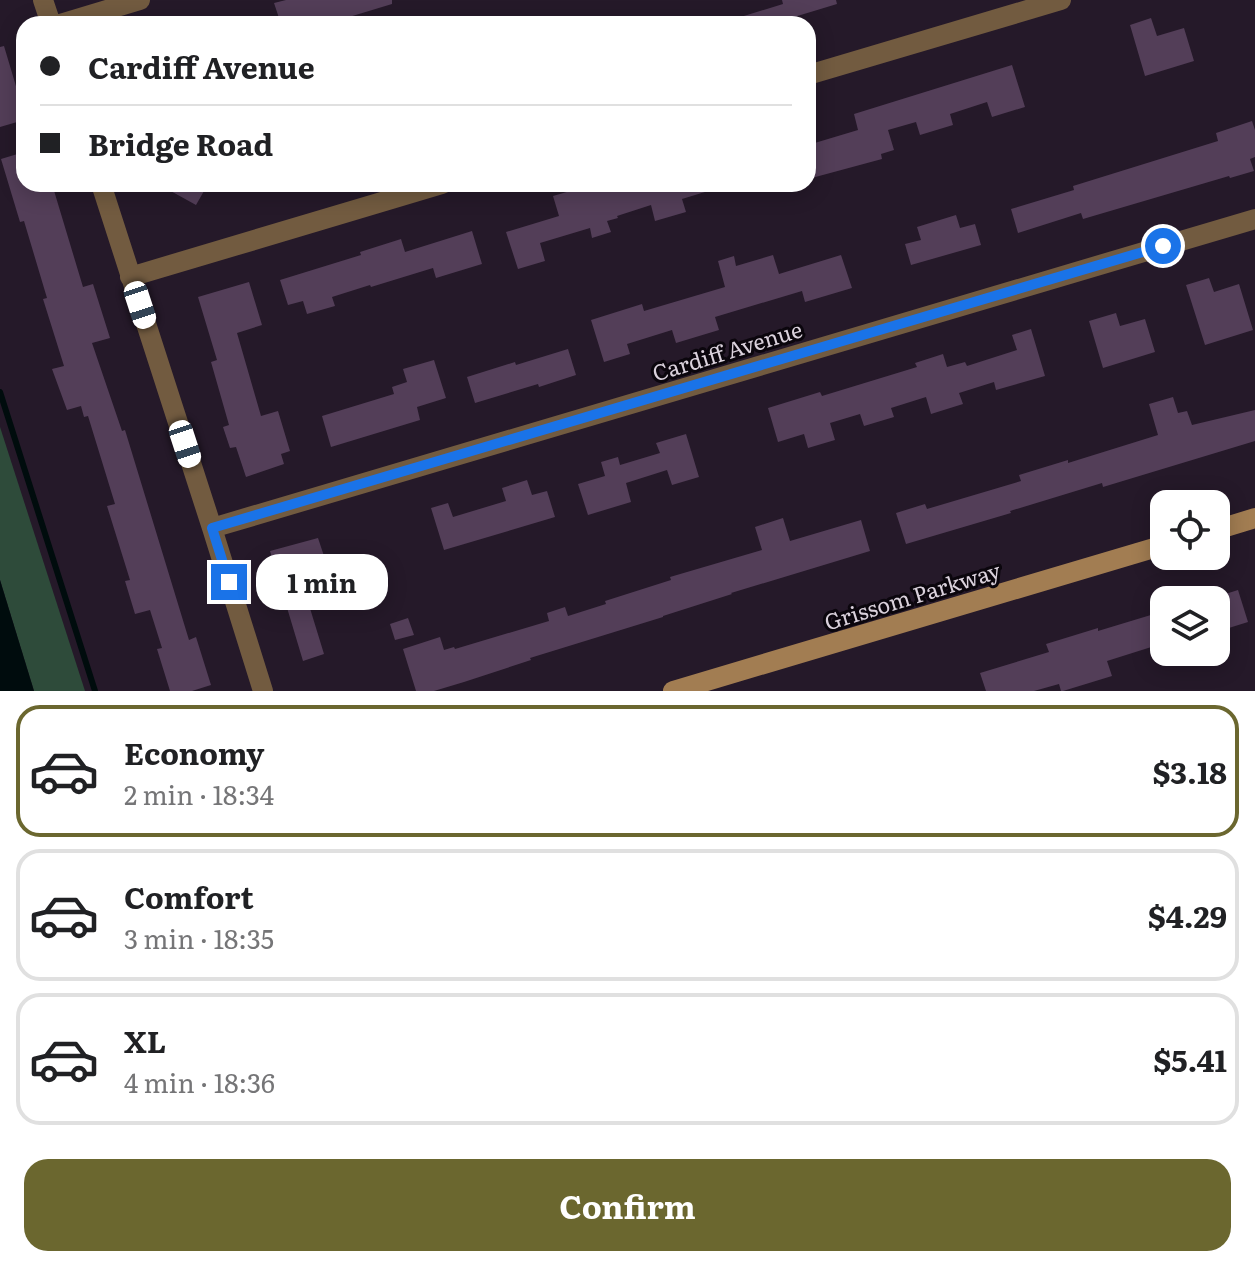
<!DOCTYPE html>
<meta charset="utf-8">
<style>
:root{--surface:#fff;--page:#f6f6f6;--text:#202124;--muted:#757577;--line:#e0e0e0;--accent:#6b672f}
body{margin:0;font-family:Literata,serif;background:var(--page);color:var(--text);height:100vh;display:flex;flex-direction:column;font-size:30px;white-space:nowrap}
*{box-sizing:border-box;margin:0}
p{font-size:26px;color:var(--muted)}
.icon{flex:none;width:44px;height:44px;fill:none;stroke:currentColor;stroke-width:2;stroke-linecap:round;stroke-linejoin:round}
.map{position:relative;height:691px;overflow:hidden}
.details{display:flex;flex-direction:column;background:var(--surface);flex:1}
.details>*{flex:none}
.hud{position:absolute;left:16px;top:16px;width:800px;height:176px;border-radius:24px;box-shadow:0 4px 20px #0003;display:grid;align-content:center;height:176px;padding:0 24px;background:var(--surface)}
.buttons{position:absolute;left:1150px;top:490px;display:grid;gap:16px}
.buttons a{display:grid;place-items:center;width:80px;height:80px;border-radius:16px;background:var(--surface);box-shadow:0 4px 20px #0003;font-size:40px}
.end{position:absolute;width:36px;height:36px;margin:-18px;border:10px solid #1a73e8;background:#fff;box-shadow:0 0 0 4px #fff}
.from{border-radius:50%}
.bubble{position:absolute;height:56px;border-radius:24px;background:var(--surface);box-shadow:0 4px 20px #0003;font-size:26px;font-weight:700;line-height:56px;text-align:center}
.car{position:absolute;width:24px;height:48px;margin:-24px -12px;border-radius:10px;box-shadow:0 0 6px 2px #0007;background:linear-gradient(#fff 24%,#345 0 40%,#fff 0 76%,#345 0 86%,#fff 0)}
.hud b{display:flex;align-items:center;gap:28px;height:76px;font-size:30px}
.hud b+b{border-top:2px solid var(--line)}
.hud i{width:20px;height:20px;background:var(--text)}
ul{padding:14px 0 0;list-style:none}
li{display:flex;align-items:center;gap:24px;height:132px;margin:0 16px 12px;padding:0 8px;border:4px solid var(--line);border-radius:24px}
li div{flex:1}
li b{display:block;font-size:30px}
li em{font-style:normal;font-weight:700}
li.current{border-color:var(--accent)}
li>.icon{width:72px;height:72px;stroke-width:1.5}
.action{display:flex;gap:16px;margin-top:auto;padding:16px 24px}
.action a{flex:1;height:92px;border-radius:24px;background:var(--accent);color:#fff;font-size:32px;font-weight:700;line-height:92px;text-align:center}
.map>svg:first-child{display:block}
.green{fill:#2e4b3a}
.water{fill:#000c0d}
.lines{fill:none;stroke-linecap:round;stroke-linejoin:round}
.stream{stroke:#000c0d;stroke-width:6}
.building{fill:#533e58}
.minor{stroke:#725b40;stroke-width:20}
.secondary{stroke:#a27d52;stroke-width:20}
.route{stroke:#1a73e8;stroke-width:10}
.labels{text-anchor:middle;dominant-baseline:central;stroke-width:6;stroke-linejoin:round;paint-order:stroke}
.street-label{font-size:22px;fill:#dad1dc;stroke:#0b060d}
</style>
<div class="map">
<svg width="1255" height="691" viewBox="0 0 1255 691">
<rect width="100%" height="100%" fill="#251929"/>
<path class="green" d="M0,427L85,691H34L0,580Z"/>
<path class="water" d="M0,580L34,691H0Z"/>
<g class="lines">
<path class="stream" d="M0,392L95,691"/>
</g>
<path class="building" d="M286,0H392V4L326,24H281L274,3Z
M782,0H836L837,4L771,24H731V20L783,4Z
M1151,18L1157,36L1184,28L1194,61L1145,76L1130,25Z
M4,46L24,113V120L0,127V47Z
M1012,65L1025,107L992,117L987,102L950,114L953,125L920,135L916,122L888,130L894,150L881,154L882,159L808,179V145L858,130L854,114Z
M1252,121L1255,130V157L1250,159L1254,171L1230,178L1229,176L1083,219L1081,213L1018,233L1011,209L1074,190L1073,186L1218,141L1216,133Z
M24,152V184H52L83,287L93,284L110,338L92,343L122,431L125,430L189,640L196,637L211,685L192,691H170L157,649L162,648L150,610L135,614L125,581L130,580L107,506L115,504L88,416L84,417L81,406L67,410L52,369L64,366L43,299L47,298L24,221L20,222L1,159Z
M158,184H208L196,205Z
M594,184H608L610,192L635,184H718V188L682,199L686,212L655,221L651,205L617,216L618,218L607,221L611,232L592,238L590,228L540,243L545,261L518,269L506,232L559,216L553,196Z
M956,215L960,228L975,224L981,245L911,265L905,244L921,240L917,227Z
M472,231L482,264L436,278L433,268L371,287L370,285L332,297L335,306L307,314L303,301L288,305L280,280L361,255L360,252L401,239L405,252Z
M773,255L779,274L841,255L852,288L805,302L802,291L715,317L719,330L676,343L672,330L627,344L630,354L604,362L591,320L642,304L644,311L725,287L718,261L734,256L736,266Z
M1209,278L1214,292L1239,284L1253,330L1205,345L1186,285Z
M249,282L262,325L237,333L261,416L278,411L290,451L281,454L284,464L246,477L236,447L230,448L223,427L229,425L211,362L217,360L198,297Z
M1116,313L1120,326L1145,319L1155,352L1103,368L1089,321Z
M1031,329L1045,376L996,390L994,382L959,393L963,404L931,414L926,397L891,408L894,417L864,426L860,414L830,423L835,440L808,448L804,434L778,442L768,408L820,392L822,396L917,367L915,363L943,354L947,367L965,362L967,366L1017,350L1012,335Z
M568,349L576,375L539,387L538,384L475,403L467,377L515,362L516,365Z
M434,360L446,398L417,407L420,420L331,447L322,416L394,394L392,387L407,382L403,369Z
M1173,397L1178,413L1187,411L1192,425L1255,410V441L1103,487L1102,483L1010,511L1011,513L906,544L896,513L925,504L927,509L1021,481L1019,475L1068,460V463L1158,435L1149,404Z
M686,434L699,477L672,485L667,470L626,483L631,502L588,515L578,484L605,476L601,462L618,457L620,465L660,453L656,443Z
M527,480L532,495L547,491L555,517L444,550L431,508L448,503L453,517L506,501L502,488Z
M783,518L790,541L861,520L870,551L731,593L732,594L663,616V617L530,658L531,660L464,682L434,691H416L403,649L440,637L444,650L454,647L455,649L549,621L547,613L565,607L568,616L606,604L605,601L671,580L670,577L762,550L755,527Z
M318,538L333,583L305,592L324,654L303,661L270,551Z
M1238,590L1248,622L1216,632V597Z
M1164,611V643L1107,661L1112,676L1063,691H1061L1059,684L1034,691H986L980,673L1049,652L1046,644L1098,628V631Z
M408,618L414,635L395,640L390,624Z"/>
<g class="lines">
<path class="minor" d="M43,0L51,24
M60,24L140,0
M808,75L1061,0
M101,184L212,528L263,691
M130,277L442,184
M212,528L1255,219"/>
<path class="secondary" d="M1216,530L1255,518
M673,691L1164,545"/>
</g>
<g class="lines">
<path class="route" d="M229,582L212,528L1163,246"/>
</g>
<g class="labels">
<g class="street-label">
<text transform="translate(727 350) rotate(-17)">Cardiff Avenue</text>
<text transform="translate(912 595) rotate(-17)">Grissom Parkway</text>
</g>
</g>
</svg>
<div class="buttons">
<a><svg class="icon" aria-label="locate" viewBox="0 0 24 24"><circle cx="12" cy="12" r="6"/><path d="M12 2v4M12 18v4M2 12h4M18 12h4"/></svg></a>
<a><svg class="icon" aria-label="layers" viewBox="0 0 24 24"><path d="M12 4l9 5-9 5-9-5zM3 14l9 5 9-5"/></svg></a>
</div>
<i class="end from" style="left:1163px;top:246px"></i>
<i class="end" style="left:229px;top:582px"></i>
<div class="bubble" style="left:256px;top:554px;width:132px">1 min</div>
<i class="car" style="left:140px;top:305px;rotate:162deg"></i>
<i class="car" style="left:185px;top:444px;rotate:162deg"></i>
<div class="hud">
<b><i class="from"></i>Cardiff Avenue</b>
<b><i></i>Bridge Road</b>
</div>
</div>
<section class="details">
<ul>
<li class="current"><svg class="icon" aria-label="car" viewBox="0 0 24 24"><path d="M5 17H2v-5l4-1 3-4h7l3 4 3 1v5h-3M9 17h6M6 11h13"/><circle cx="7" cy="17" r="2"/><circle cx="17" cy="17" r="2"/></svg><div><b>Economy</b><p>2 min · 18:34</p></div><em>$3.18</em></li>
<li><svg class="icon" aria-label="car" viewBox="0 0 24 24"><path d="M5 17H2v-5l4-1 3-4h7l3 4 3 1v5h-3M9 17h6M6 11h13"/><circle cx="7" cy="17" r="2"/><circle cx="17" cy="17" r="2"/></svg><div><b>Comfort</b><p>3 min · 18:35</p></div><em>$4.29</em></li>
<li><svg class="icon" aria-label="car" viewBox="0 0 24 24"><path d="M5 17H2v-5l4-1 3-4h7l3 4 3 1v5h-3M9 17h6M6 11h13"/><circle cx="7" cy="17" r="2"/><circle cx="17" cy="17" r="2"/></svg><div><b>XL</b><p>4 min · 18:36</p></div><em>$5.41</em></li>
</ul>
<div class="action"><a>Confirm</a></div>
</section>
